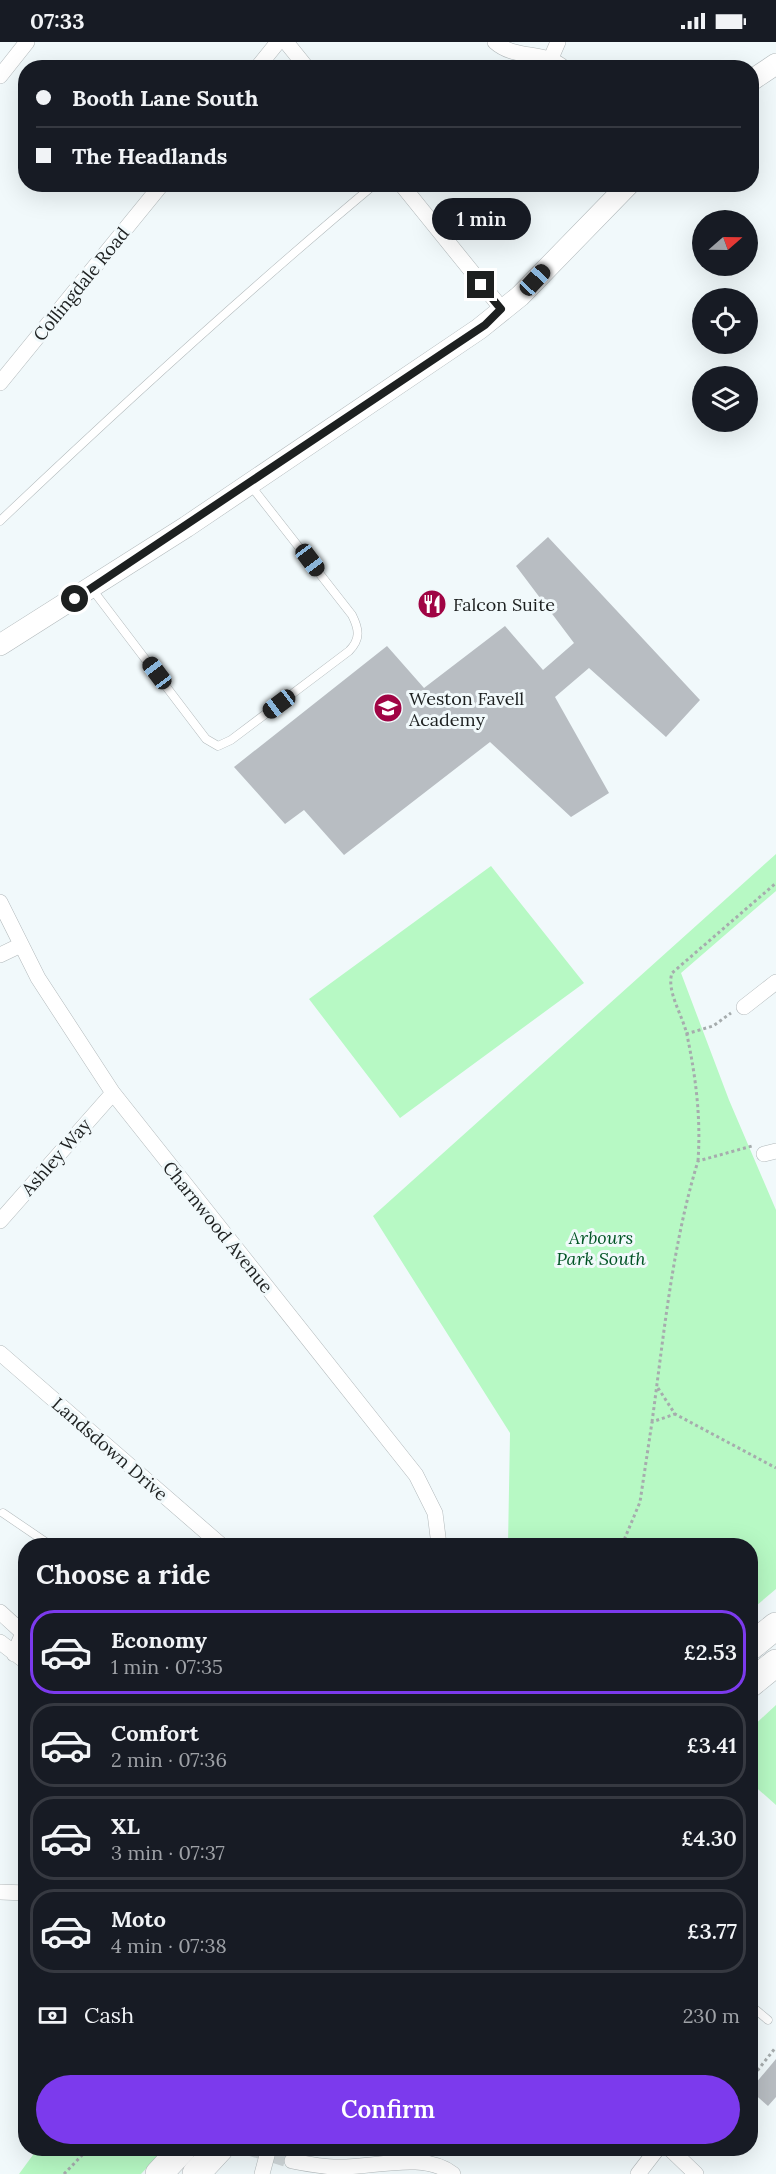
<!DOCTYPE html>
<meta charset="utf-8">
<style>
:root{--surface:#171b24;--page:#20242c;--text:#f1f3f6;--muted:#9ea1a6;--line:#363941;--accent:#7c3aed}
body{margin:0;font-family:Lora,serif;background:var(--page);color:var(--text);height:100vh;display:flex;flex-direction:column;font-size:22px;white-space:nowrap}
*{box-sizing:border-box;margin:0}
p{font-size:20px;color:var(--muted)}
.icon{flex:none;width:33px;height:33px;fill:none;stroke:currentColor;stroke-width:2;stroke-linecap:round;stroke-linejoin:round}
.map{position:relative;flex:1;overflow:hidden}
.sheet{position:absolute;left:18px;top:1496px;width:740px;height:618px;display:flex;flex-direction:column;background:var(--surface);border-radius:24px;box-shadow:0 6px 24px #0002}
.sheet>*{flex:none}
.banner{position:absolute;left:18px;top:18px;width:741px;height:132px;border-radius:24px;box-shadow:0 6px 24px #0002;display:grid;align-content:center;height:132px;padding:0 18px;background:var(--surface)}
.needle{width:39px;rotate:70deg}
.controls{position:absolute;left:692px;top:168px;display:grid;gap:12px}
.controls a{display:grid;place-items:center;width:66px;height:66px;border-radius:50%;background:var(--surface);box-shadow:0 6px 24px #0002;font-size:30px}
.end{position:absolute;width:27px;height:27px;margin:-14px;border:8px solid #1d2020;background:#fff;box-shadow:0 0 0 3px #fff}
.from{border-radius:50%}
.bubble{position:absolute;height:42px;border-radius:21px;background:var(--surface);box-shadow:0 6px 24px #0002;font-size:20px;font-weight:600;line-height:42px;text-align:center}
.car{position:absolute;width:18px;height:36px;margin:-18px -9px;border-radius:8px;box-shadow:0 0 4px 2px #0007;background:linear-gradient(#222 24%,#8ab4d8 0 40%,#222 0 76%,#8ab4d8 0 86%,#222 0)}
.banner b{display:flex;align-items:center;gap:21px;height:57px;font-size:22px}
.banner b+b{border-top:2px solid var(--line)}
.banner i{width:15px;height:15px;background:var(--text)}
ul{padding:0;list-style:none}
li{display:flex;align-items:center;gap:18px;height:84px;margin:0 12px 9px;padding:0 6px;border:3px solid var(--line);border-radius:24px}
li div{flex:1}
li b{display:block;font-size:22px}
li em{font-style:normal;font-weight:600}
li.on{border-color:var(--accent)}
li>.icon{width:54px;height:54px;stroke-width:1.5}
h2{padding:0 18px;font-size:27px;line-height:72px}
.pay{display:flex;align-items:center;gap:15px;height:66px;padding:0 18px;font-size:22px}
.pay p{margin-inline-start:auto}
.action{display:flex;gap:12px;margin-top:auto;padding:12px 18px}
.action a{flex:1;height:69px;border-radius:36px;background:var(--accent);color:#fff;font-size:24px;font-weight:600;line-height:69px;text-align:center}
.status{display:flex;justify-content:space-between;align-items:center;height:42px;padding:0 30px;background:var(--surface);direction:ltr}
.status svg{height:16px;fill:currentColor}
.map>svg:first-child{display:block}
.green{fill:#b7f9c4}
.building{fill:#b8bdc2}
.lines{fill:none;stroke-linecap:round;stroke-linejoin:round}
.street-tunnel{stroke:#d1d8da;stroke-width:15;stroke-dasharray:15 8;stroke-linecap:butt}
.lane-casing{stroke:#b2b9bb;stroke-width:9}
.street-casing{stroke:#b2b9bb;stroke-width:16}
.secondary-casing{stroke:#b2b9bb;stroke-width:22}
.highway-casing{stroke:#b2b9bb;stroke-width:28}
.path{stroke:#a6acad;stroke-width:3;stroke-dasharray:3 3;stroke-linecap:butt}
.lane{stroke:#fff;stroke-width:8}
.street{stroke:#fff;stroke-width:15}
.secondary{stroke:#fff;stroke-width:21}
.highway{stroke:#fff;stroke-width:27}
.route{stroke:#1d2020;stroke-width:8}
.labels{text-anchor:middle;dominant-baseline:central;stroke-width:6;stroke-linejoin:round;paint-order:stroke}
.street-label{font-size:18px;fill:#1d2020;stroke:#f1f9fb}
.poi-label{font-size:18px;fill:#1d2020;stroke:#f1f9fb;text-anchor:start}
.park-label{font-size:18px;font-style:italic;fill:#005424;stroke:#f1f9fb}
</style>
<div class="status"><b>07:33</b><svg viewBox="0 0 49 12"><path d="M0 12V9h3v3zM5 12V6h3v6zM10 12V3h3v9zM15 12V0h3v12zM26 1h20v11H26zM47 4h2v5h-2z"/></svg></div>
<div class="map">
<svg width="776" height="2132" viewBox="0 0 776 2132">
<rect width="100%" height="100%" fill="#f1f9fb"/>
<path class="green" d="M776,812V849L681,931L729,1058L776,1168V1547L750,1569V1503H508L510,1391L373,1174Z
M491,824L584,941L400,1076L309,957Z
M776,1663V1763L750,1740V1687Z
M38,2106H165L141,2132H19Z"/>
<path class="building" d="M548,495L700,658L666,695L589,626L555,655L609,751L571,775L490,700L344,813L304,768L285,782L234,725L387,604L424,646L505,584L543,628L574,601L516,524Z
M776,2017V2055L768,2064L750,2048Z"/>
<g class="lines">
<path class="street-tunnel" d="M249,2106L292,2119"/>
<g class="lane-casing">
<path id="lane" d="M0,479C122,363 246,250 375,142
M92,547L206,697L218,704L231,698L349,609C361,597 359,587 352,573L251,444
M3,1471L50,1503
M750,1963L768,1978"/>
</g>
<g class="street-casing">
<path id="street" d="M286,0L307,26
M495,0C515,18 544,8 564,26
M551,16L558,0
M257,26L278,0
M0,34L27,0
M401,142L502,267
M0,341L162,142
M0,860L38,936L113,1051L416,1433L435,1471L439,1503
M0,913L21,903
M744,965L776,940
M764,1112L776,1109
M0,1179L113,1051
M0,1311L221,1503
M0,1570L23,1591L14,1612
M0,1600L26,1620
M0,1850L26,1851
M669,2106L696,2132
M292,2119C307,2122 323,2125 338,2125C373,2126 423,2109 453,2132
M262,2132L269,2106
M638,2132L658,2106"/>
</g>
<g class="secondary-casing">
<path id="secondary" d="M752,38L776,22
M0,603L186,485L479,287L520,254L629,142"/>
</g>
<g class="highway-casing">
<path id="highway" d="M750,1605L776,1584
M750,1642L776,1621
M159,2132L183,2106
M196,2132L220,2106"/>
</g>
<path class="path" d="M686,992L713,984L731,971
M698,1119C701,1076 696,1036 687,993C683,974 666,949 672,931L776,841
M658,1346L675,1372L776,1426
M652,1380C664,1292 672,1204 698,1119L752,1104
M622,1503L640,1460L652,1380L675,1372
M750,2038L776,2005
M64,2132L89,2106"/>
<use href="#lane" class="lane"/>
<use href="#street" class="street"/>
<use href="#secondary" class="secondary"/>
<use href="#highway" class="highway"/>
</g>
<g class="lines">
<path class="route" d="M75,557L485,283L501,267L481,243"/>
</g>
<defs>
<g id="restaurant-disc" transform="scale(1.5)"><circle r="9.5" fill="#a00444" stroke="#f1f9fb"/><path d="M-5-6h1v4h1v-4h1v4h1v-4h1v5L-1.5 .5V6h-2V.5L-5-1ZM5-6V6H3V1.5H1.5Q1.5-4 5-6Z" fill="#fff"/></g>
<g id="school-disc" transform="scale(1.5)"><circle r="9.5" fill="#a00444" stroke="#f1f9fb"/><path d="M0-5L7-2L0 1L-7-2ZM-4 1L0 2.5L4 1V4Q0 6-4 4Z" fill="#fff"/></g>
</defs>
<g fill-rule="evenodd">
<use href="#restaurant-disc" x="432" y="562"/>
<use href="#school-disc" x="388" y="666"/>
</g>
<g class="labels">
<g class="street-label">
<text transform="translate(81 242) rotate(-51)">Collingdale Road</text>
<text transform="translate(56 1115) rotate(-49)">Ashley Way</text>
<text transform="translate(218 1185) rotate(51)">Charnwood Avenue</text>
<text transform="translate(110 1407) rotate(41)">Landsdown Drive</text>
</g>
<g class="poi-label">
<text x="453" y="562">Falcon Suite</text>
<text x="409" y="656">Weston Favell<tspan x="409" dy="21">Academy</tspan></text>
</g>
<g class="park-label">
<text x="601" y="1195">Arbours<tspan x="601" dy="21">Park South</tspan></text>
</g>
</g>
</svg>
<div class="controls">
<a><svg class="needle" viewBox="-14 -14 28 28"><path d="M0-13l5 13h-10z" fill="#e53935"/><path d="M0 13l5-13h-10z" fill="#9ea1a6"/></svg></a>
<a><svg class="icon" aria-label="locate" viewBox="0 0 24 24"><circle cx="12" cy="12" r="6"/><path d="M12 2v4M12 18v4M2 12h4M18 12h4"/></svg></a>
<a><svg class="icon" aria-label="layers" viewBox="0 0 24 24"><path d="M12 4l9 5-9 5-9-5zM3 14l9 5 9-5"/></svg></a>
</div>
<i class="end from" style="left:75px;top:557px"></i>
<i class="end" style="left:481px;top:243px"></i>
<div class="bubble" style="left:432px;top:156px;width:99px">1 min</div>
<i class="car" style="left:535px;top:238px;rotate:43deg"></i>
<i class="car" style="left:310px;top:518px;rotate:143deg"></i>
<i class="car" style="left:157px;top:631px;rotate:323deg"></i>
<i class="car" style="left:279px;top:662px;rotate:233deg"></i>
<div class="banner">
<b><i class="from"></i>Booth Lane South</b>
<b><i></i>The Headlands</b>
</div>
<section class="sheet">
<h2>Choose a ride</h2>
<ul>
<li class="on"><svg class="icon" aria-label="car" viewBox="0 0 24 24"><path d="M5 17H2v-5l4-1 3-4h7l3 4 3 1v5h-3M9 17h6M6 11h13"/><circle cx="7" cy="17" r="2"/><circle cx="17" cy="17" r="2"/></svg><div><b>Economy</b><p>1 min · 07:35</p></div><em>£2.53</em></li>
<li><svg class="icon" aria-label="car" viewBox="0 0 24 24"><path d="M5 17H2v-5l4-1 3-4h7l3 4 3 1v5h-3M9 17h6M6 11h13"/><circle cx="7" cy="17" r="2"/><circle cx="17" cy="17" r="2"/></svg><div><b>Comfort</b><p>2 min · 07:36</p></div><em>£3.41</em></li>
<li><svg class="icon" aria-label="car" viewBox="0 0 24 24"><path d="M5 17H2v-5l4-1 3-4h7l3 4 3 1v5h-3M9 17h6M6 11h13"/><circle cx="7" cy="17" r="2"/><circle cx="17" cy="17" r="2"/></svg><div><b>XL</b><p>3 min · 07:37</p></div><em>£4.30</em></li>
<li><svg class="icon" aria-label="car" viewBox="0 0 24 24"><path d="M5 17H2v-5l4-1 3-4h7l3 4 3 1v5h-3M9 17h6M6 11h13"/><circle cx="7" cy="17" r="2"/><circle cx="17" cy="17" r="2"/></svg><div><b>Moto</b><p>4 min · 07:38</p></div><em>£3.77</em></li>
</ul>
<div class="pay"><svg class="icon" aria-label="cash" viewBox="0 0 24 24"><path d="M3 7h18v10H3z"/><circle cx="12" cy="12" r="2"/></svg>Cash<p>230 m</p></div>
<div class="action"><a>Confirm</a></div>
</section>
</div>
